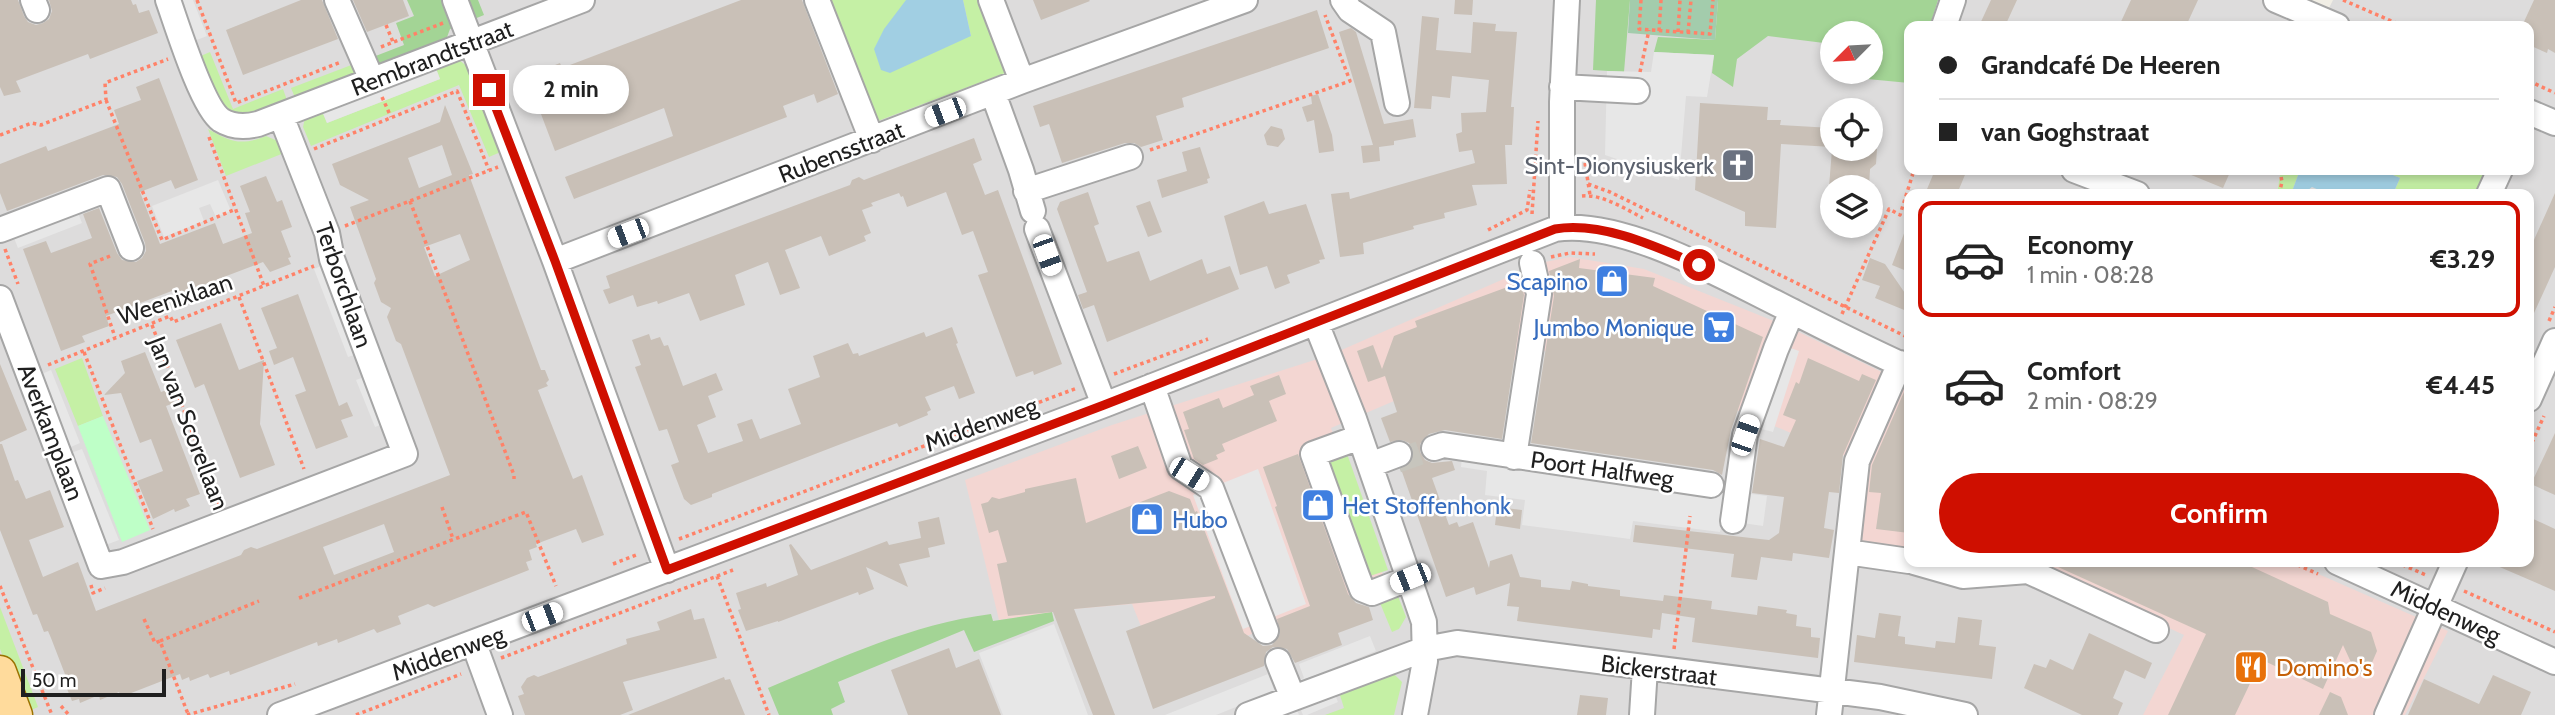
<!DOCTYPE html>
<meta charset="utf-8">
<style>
:root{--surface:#fff;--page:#f6f6f6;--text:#222;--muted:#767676;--line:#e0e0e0;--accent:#cf0f00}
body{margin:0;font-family:Cabin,sans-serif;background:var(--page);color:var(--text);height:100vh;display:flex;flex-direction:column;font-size:26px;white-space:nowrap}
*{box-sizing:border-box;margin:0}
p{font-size:23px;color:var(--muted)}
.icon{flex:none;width:38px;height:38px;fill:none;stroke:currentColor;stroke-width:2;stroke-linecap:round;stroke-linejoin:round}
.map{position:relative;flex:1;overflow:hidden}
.panel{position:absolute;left:1904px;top:189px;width:630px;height:378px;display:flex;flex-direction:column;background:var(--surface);border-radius:14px;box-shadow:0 4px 10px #0003}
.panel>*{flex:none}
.guide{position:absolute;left:1904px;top:21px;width:630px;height:154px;border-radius:14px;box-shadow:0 4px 10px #0003;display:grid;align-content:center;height:154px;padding:0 35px;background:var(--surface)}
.needle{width:46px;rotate:246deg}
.controls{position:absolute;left:1820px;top:21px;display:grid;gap:14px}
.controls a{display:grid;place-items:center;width:63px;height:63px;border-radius:50%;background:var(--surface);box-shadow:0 4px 10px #0003;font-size:35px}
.scale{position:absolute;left:21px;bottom:18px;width:145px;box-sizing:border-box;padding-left:7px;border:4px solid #1f1f1f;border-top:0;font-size:19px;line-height:24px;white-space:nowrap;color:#1f1f1f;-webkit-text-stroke:5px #fff;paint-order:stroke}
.end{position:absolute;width:32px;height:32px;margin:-16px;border:9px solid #cf0f00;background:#fff;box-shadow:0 0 0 4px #fff}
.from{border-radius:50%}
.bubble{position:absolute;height:49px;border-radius:24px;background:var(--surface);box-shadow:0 4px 10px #0003;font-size:23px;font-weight:800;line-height:49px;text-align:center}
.car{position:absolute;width:21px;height:42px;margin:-21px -10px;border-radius:9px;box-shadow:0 0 5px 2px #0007;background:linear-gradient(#fff 24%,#345 0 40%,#fff 0 76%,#345 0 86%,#fff 0)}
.guide b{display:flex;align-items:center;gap:24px;height:66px;font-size:26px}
.guide b+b{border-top:2px solid var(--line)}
.guide i{width:18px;height:18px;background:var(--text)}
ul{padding:12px 0 0;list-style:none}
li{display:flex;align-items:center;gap:21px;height:116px;margin:0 14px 10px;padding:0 21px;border:4px solid transparent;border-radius:14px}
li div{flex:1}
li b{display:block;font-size:26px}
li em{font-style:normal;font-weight:800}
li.selected{border-color:var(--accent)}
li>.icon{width:63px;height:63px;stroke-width:1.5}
.button{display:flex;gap:14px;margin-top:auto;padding:14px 35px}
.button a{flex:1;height:80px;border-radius:42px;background:var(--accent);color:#fff;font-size:28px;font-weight:800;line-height:80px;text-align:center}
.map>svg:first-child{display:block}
.residential{fill:#dddcdc;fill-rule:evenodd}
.commercial{fill:#f3d6d2}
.grass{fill:#c5f0a5}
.forest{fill:#a3d495}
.cemetery{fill:#a3ccac}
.park{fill:#beffc7}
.parking{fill:#e7e7e7}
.water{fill:#a1cfe3}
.building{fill:#c9c0b7;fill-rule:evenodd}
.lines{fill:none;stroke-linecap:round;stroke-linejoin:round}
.minor-tunnel{stroke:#c7c5bd;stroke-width:24;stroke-dasharray:24 12;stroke-linecap:butt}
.minor-casing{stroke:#a6a6a6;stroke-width:28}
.major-casing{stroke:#9b7200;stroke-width:35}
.path{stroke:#ff8268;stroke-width:3.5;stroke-dasharray:3.5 3.5;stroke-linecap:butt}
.minor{stroke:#fff;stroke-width:24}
.major{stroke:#ffdb9c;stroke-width:32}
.route{stroke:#cf0f00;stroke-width:9}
.labels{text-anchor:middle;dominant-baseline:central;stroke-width:5;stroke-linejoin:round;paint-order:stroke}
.street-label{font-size:24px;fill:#1f1f1f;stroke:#fff}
.worship-label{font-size:24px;fill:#5b616d;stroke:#fff;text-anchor:end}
.shop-label{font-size:24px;fill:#366cbe;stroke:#fff;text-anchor:end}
.food-label{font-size:24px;fill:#c56008;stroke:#fff;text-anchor:start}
</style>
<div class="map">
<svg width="2555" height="715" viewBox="0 0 2555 715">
<rect width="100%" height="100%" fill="#f1eee5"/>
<path class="residential" d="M0,0H2306L2328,10L2333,0H2555V715H0ZM1909,26H2529V170H1909ZM1832,33H1871V72H1832ZM1832,110H1871V149H1832ZM1832,187H1871V226H1832ZM1909,194H2529V562H1909Z"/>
<path class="commercial" d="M1570,257L1644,269L1786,326L1909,385V554L1854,547L1857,461L1576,342L1436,383L1331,428L1385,581L1159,671L1132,604L1073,609L999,620L965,480L1112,425L1330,355L1540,263Z
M1938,562H2291L2448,631L2405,715H2143L2184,635L2032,565L1967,570Z"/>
<path class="grass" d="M821,0H906L971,36L963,0H978L1005,73L870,124Z
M210,52L233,109L283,89L288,103C278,107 267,113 256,115C221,120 209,82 196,58Z
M459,60L468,67L503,151L489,157L459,85L311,146L303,127L305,118L322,111L327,123L440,79L435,66Z
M354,64L358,76L296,100L291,88Z
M208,129C231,142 240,146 266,136L280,142L284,153L226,176Z
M2281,170H2300L2291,194H2277Z
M2381,170H2487L2476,194H2393L2400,178Z
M82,358L103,416L78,426L55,369Z
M1345,448L1388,570L1364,578L1320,457Z
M1396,591L1406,617L1399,629L1392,632L1378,598Z
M0,607L38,707L25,713L0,649Z
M1393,673L1402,682L1394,715H1325L1344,708L1339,692Z"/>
<path class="forest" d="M407,0H478L484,15L450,29L446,40L378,70L373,57L404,45L396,23L414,16Z
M1596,0H1630L1624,72L1593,70Z
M1718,0H1938L1930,26H1909V83L1857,78L1858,72H1871V33H1832V44L1768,36L1737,59L1733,87L1712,73L1714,55L1654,52L1658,37L1715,40Z
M1052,612L1054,621L974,652L964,630L838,682L845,702L831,709L833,715H779L768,688C841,658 912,624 991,614L993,621Z"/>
<path class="cemetery" d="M1630,0H1718L1715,40L1628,33Z"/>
<path class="park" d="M103,416L150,530L122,542L78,426Z"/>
<path class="parking" d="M178,0H193L207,36L194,41Z
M1654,52L1714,55L1707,97L1686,96L1679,180L1605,155L1607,71L1651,72Z
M435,66L440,79L327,123L322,111Z
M218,180L231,211L216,217L210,204L199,208L204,221L164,237L152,206Z
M73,200L82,223L18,248L7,220Z
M326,264L360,353L348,357L314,269Z
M1785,346L1799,351L1773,432L1758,428Z
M51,370L80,443L66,449L68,454L82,449L119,540L103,546L35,377Z
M367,376L386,423L375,427L356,380Z
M1462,457L1767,496L1763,526L1722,520L1720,532L1633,521L1630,539L1522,525L1525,500L1485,495L1487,471L1461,467Z
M1258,469L1306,604L1243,629L1193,495Z
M1054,624L1088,715H1003L979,653Z
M1370,636L1376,651L1216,715H1165L1268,674L1274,690L1304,678L1299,664Z
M1332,687L1338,702L1307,715H1303L1298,703L1295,705L1299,715H1276L1274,712L1264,715Z"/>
<path class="water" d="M906,0H963L971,36L890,73L881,70L874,49L884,29Z
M2300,170H2381L2400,178L2393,194H2328L2312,187L2303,194H2291Z"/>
<path class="building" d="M0,0H18L24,16L28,22L36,25L43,23L49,19L52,11L49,0H131L133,5L136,4L139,13L149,10L158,33L90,59L88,54L16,81L21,92L4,96L0,87Z
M301,0H322L338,39L243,75L226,30Z
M353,0H403L409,16L367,32Z
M741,0H802L838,94L817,103L814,94L783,106L787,117L574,199L565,177L673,136L664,108L555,151L530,85L539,82L535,73L560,63L562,68Z
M1033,0H1089L1090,1L1041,20Z
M1455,0H1473L1472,15L1454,14Z
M1991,0H2017L2005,26H1979Z
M2131,0H2198L2186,26H2119Z
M2534,0H2555V53L2548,49L2547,53L2529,45V26H2522Z
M1317,10L1329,48L1182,98L1184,107L1156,116L1163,140L1141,147L1134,143H1125L1062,163L1049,124L1040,127L1033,106Z
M1422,16L1439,18L1436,50L1471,53L1473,22L1496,24L1495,31L1517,32L1511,107H1514L1512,145H1505L1507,184L1472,185L1477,205L1444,213L1445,218L1413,226L1414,229L1363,243L1364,254L1340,257L1331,194L1349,192L1350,199L1475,163L1472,150L1459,152L1456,134L1462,132L1461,113L1486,112L1489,80L1452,76L1450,98L1432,96L1431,109L1414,108Z
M1351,28L1356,32L1384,124L1413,119L1416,137L1394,141V145L1379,147L1380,161L1363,163L1361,146L1373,145L1339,32Z
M159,78L198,180L175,189L171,180L140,192L160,244L215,223L223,244L252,233L245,213L250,212L240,186L266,176L277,202L282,200L292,227L281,231L291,257L288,258L291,264L270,272L263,262L179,294L177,289L106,316L109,326L82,336L85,342L61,351L23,249L46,241L51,253L92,238L83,214L99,208L117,253L122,260L136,262L142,258L146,251L145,243L122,184L117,177L103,175L7,211L0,193V164L46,146L48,151L119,124L114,110L141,100L136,87Z
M1318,94L1332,135L1334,151L1319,153L1314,120L1307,122L1302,107L1312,104L1311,96Z
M1700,103L1768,107L1767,120H1781L1780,125L1832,128V147L1781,144L1776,228L1745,226V212L1695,190Z
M445,105L473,174L469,175L508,281L541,370H545L549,380L546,383L548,386L538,390L573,479L582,475L604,535L582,543L576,529L536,544L537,547L529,550L532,560L526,562L529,570L434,607L428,604L398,616L401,624L377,633L374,629L338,643L337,639L318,646L317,642L230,675L229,671L210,678L208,674L190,681L189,677L182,680L180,674L121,697L119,692L100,700L99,695L80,703L79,699L72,701L65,684L68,682L51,638L48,631L44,632L37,614L33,615L0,530V444H2L15,481L18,480L26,499L50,490L64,527L29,540L43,577L78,562L96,611L241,555L244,550L251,547L257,549L450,475L401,344L396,341L387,317L391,308L381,302L374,283L376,279L350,207L369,200L340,185L332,164L440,122ZM442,145L452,175L419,188L408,158ZM460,234L470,260L435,276L424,247ZM384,524L394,552L334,575L323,547Z
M1271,126L1282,129L1285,139L1278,147L1267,145L1264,135Z
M974,138L982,160L973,164L985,195L998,190L1062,364L1034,375L1033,371L1016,377L978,275L988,272L973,231L962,235L946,192L907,207L903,196L901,197L899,193L871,203L873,206L862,210L871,233L864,236L866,241L829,256L821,236L785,250L800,288L780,295L768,262L735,275L745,305L700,321L689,293L658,304L657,301L637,307L633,295L609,304L603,290L610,288L606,276L850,185L852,180L859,177L864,180Z
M1200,147L1210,178L1207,179L1208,183L1162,198L1157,180L1187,171L1182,152Z
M1832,149H1877L1876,164L1870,169L1869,187H1829Z
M1935,170H1967L1957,194H1925Z
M2179,170H2231L2223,188Z
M1088,192L1099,224L1094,226L1107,262L1139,251L1150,281L1202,259L1207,274L1230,266L1239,289L1107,342L1094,305L1083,309L1078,295L1087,292L1057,209L1060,202Z
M2555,193V267L2529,324V251Z
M1150,201L1162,232L1148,237L1136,206Z
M1264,201L1269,214L1306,204L1325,259L1319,260L1320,263L1287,275L1290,283L1275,289L1267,266L1240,275L1224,216Z
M1908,223H1909V272L1892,265Z
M1870,258L1885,264L1909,299V312L1875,298L1880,286L1862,280Z
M1580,259L1579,268L1655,278L1653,286L1763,337L1731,430L1722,475L1713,470L1531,443L1554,296L1549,271Z
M1521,282L1524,295L1502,439L1445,430L1429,434L1420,444V452L1425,460L1432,463L1452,461L1455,470L1432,478L1449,525L1457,522L1459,527L1473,522L1489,568L1490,561L1512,554L1520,577L1541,580V587L1570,590L1572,581L1588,584V586L1620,590V596L1663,601L1664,595L1712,601L1711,609L1757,615L1758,606L1787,610L1786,613L1797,615L1796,626L1811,628V637L1820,638L1818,658L1692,642L1695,618L1662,613L1660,630L1653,629L1652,638L1517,621L1519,607L1507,606L1510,583L1476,595L1474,587L1446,597L1401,469L1411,463L1413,449L1409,443L1402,440L1390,442L1381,418L1397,412L1385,376L1368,382L1357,351L1373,345L1382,369L1394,336L1417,327L1415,321Z
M298,294L339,406L347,402L353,416L341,420L348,437L316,449L295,395L306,391L293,357L274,365L269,351L277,348L261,308Z
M221,323L239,370L264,360L260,424L275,465L240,478L204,384L195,388L176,340Z
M952,327L958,343L956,344L975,393L959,399L954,386L925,397L931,410L927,412L928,415L899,427L897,423L841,444L712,494V497L691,505L684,499L671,465L679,462L667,429L659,431L635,367L641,365L632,340L649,334L651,340L660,337L664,346L668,345L683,386L716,373L723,390L708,396L716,417L697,425L708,453L743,441L737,424L752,419L760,439L801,424L788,389L820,377L813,356L848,343L853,354L858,353L859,356L924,332L926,337Z
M145,352L161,392L169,389L174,403L166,406L200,494L186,499L190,506L175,512L174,509L153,519L137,481L163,471L151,439L140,443L121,393L104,395L125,373L121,361Z
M1808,358L1859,381L1862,374L1876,380L1843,455L1839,493L1829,492L1824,528L1834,530L1829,558L1793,553L1792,561L1761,557L1757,580L1731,577L1734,554L1633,542L1635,525L1769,540L1779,533L1784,497L1752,493L1760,439L1784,447L1796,420L1783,415L1796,382L1799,384Z
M0,364L27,430L0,442Z
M1279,375L1286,394L1269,401L1277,421L1222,444L1225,451L1216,455L1218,459L1203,465L1194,459L1184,430L1189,429L1183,412L1219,398L1223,408L1254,395L1250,386Z
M1904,392L1909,394V533L1876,529L1881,493L1869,492L1872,465Z
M2555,433V495L2531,484Z
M1138,446L1147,468L1119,479L1111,456Z
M1298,454L1348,594L1356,603L1369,607L1373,620L1338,633L1342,645L1295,663L1287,649L1273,647L1266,652L1264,666L1153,709L1126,631L1215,598V596L1074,609L1115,715H1093L1053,612L1008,616L997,564L1007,562L998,530L989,533L981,504L988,502L992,497L999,499L1025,492V489L1076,478L1086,523L1169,491L1190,499L1195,512L1197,511L1244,633L1263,646L1272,645L1280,634L1277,619L1310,606L1275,507L1277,506L1263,467Z
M1497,507L1522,510L1520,529L1495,525Z
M939,517L945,544L928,548L930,557L899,564L908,587L866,567L874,589L859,595L858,592L778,622V621L746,631L738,610L741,609L736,593L766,583L767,587L798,575L789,545L791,544L811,570L887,541L889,545L921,538L918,522Z
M2529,517L2555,529V591L2488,562H2529Z
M2047,562H2241L2328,602L2330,614L2371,632L2377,651L2368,672L2362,675L2355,671L2343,645L2323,689L2254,656L2256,671L2235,715H2168L2206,634Z
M691,609L694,620L704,618L717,658L623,682L633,710L620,715H525L518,696L524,694L521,687L527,678L534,675L538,677L627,644L626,639L660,630L657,622Z
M1879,613L1901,616L1898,636L1905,637V644L1935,648L1936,641L1955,643L1958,617L1982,620L1979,645L1996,647L1992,679L1854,662L1857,635L1875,638Z
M2089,633L2152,663L2145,679L2125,670L2113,698L2123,703L2118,715H2082L2024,688L2034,664L2046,668L2050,659L2073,670Z
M949,648L956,668L979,659L1001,715H908L891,670Z
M2493,675L2531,692L2521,715H2408L2424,679L2479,704Z
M724,677L725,680L730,679L745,715H628Z
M2330,692L2341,697L2348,715H2319Z
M1580,695L1608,698L1606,715H1577Z"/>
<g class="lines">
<path class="minor-tunnel" d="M1397,461L1434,448"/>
<g class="minor-casing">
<path id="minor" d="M33,0L37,10
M168,0C177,25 202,107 221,120C232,127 246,127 258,124L582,0
M337,0L372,80
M455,0L555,261L667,570
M817,0L872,140
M991,0L1022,81
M1343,0L1350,10L1383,32L1397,103
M2276,0L2337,26
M1944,26L1953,0
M1562,87L1637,91
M993,93L1021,170L1033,211
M2529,112L2555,123
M2074,170L2137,194
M1026,191L1130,157
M2489,194L2500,170
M1562,228V102L1567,0
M1037,229L1104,405
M0,230L108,189L131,248
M555,261L1022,81L1245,0
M0,298L101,566L123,562L405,454L332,259L327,233L281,116
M1316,323L1354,419L1424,622L1425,661L1415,715
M1152,386L1180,467L1211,488L1266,631
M2529,399L2555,341
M1360,437L1313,454L1357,576L1362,589L1372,593L1410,578
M1434,448L1443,445L1711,485
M1514,457L1539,294L1532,263
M1370,465L1399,454
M1733,521L1745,435L1776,349L1792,311
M1847,552L1909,561
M1914,562L1963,576L2028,571L2156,630
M2337,562L2555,662
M474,644L500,715
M1278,661L1293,698
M280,715L1104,405L1555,229C1621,218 1725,278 1784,307C1825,328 1867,349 1909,368
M1248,715L1425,649L1457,643L1880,697L1965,715
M1642,715L1645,668
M1829,715L1857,461L1900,363
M2387,715L2455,562"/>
</g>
<g class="major-casing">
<path id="major" d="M0,672L16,715"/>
</g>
<path class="path" d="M197,0L236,103L341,62
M1641,0L1639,29L1710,34L1713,0
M2343,0L2403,26
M386,25L393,42
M1659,31L1661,0
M1678,32L1680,0
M1688,33L1691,0
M381,47L443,23
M1640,72L1649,30
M2529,81L2555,93
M382,97L391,117
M106,100L162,240L236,209
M0,135L32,123L41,125L106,100L105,83L168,59
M209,137L264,286
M314,149L457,91L489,170
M1150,150L1350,81L1325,15
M1585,163L1590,195
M1588,184L1610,192L1909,338
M2279,194L2282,182L2280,170
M1582,196C1603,194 1625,209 1643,218
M410,201L514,475V479
M1532,214L1538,121
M345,226L498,167
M1488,230L1527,210L1530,190
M5,249L18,284
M110,256L90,264L115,337
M1551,257L1570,253L1595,254
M239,297L304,469
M1842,314L1889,209L1900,215L1914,170
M2549,321L2555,307
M152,325L219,504
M84,352L153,529
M48,365L170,316L173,322L314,266
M1114,374L1208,339
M2529,449L2544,416
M442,507L453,539
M679,539L1077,388
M2291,562L2318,574
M2396,562L2426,575
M613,564L639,554
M717,576L769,715
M91,585L93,593L105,588
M0,586L52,715
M2464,591L2555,632
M299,598L526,512L556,586
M144,619L155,643L160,641L188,714
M160,641L259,601
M1674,649L1690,516
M501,658L733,570
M61,706L69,715
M187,715L295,684
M356,715L461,674"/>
<use href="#minor" class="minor"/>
<use href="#major" class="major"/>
</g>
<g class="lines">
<path class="route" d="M489,90L555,261L667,570L1104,405L1555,229C1602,221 1657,247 1699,265"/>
</g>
<defs>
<g id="church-square" transform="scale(1.75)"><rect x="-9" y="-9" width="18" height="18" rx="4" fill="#6b7280" stroke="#fff"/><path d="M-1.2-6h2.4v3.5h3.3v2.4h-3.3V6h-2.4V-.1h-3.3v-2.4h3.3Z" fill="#fff"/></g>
<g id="shop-square" transform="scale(1.75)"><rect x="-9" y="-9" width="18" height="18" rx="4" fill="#3f7fe0" stroke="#fff"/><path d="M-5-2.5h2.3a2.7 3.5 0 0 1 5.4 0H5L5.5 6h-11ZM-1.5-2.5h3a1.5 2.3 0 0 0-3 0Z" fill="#fff"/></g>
<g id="supermarket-square" transform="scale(1.75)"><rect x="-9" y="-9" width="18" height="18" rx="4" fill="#3f7fe0" stroke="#fff"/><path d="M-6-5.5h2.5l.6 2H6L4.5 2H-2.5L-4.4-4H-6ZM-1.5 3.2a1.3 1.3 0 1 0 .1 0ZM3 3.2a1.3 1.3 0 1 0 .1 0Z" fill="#fff"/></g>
<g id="restaurant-square" transform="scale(1.75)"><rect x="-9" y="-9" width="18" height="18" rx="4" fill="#e8710a" stroke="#fff"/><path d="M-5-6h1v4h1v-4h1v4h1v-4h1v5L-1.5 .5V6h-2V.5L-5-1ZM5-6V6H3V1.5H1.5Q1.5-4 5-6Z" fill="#fff"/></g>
</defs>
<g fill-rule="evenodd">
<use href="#church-square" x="1738" y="165"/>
<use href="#shop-square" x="1612" y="281"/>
<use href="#supermarket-square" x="1719" y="327"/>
<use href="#shop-square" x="1318" y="505"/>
<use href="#shop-square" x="1147" y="519"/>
<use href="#restaurant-square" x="2251" y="667"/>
</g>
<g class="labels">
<g class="street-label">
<text transform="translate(432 58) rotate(-21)">Rembrandtstraat</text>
<text transform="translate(841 152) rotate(-21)">Rubensstraat</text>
<text transform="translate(344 285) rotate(71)">Terborchlaan</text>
<text transform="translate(175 299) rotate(-18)">Weenixlaan</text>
<text transform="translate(189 423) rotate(69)">Jan van Scorellaan</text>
<text transform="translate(981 424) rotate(-20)">Middenweg</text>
<text transform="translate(51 432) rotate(69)">Averkamplaan</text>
<text transform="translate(1602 469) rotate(8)">Poort Halfweg</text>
<text transform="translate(2446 612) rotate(25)">Middenweg</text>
<text transform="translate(448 653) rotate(-20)">Middenweg</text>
<text transform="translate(1659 670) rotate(7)">Bickerstraat</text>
</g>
<g class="worship-label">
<text x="1714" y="165">Sint-Dionysiuskerk</text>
</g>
<g class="shop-label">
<text x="1588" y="281">Scapino</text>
<text x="1694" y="327">Jumbo Monique</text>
<text x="1342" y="505" text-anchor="start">Het Stoffenhonk</text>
<text x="1172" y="519" text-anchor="start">Hubo</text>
</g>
<g class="food-label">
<text x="2276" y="667">Domino's</text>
</g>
</g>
</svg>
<div class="controls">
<a><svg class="needle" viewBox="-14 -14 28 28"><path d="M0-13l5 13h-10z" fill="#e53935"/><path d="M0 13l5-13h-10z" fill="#767676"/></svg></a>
<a><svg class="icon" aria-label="locate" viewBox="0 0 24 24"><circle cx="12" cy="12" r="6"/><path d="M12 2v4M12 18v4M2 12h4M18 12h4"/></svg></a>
<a><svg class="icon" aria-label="layers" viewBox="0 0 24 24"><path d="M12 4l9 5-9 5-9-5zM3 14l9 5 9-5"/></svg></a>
</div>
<div class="scale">50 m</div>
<i class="end from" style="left:1699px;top:265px"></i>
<i class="end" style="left:489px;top:90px"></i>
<div class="bubble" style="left:513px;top:65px;width:116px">2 min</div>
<i class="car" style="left:945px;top:112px;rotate:249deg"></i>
<i class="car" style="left:628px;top:233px;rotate:249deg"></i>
<i class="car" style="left:1047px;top:255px;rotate:160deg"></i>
<i class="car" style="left:1745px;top:435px;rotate:19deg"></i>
<i class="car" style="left:1189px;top:474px;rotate:122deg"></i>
<i class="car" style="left:1410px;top:578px;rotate:248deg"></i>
<i class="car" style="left:542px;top:617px;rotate:69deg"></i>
<div class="guide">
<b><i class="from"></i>Grandcafé De Heeren</b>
<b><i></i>van Goghstraat</b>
</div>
<section class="panel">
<ul>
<li class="selected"><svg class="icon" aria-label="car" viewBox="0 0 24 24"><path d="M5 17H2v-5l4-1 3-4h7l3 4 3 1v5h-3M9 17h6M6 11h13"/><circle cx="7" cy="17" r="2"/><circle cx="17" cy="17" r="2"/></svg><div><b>Economy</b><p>1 min · 08:28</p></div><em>€3.29</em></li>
<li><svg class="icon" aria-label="car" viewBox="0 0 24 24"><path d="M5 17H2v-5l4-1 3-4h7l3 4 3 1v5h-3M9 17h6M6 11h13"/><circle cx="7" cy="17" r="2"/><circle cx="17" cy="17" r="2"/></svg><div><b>Comfort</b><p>2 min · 08:29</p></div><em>€4.45</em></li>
</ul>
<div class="button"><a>Confirm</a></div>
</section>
</div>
